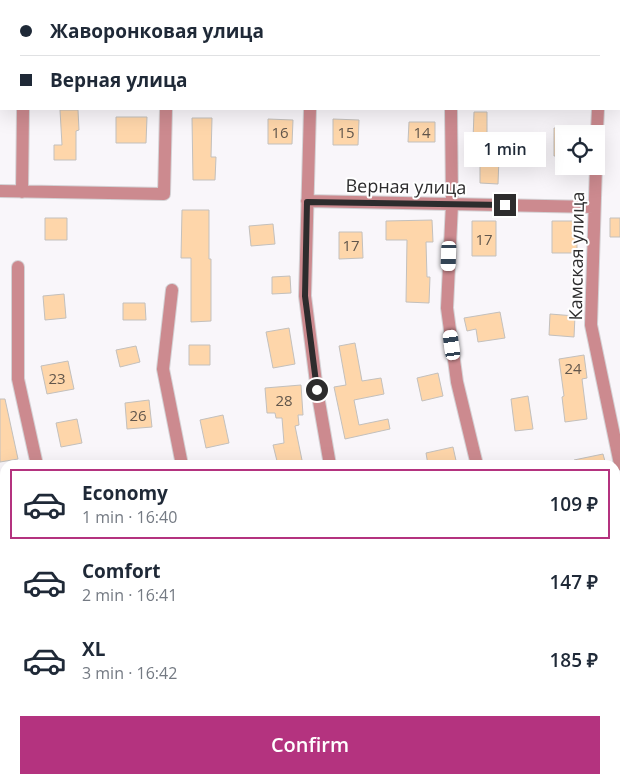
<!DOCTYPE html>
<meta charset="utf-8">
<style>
:root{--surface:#fff;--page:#f2f2f3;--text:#1f2937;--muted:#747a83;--line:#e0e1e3;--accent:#b4337f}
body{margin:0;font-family:"Open Sans",sans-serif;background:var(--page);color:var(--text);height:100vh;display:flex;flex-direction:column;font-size:19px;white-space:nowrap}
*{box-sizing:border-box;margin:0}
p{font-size:16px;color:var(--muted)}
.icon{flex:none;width:28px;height:28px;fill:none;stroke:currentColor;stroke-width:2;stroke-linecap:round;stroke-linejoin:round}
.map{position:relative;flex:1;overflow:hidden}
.panel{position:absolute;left:0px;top:460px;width:620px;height:324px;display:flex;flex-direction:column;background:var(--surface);border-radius:15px 15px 0 0;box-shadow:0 5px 20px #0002}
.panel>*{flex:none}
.top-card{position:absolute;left:0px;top:0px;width:620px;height:110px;box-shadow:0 5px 20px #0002;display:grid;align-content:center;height:110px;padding:0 20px;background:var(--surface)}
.buttons{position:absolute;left:555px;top:125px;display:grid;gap:10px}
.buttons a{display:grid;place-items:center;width:50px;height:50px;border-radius:0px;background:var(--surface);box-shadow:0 5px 20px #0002;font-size:25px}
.end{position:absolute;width:22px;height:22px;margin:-11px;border:6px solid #2d2c2d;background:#fff;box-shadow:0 0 0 2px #fff}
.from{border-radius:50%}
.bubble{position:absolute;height:35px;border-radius:0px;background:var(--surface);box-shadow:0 5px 20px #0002;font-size:16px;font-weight:600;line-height:35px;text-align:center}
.car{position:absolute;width:15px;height:30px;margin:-15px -8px;border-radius:6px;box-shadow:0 0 4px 1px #0007;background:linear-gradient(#fff 24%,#345 0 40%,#fff 0 76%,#345 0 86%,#fff 0)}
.top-card b{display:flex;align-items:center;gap:18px;height:48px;font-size:19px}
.top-card b+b{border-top:1px solid var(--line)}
.top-card i{width:12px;height:12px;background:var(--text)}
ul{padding:9px 0 0;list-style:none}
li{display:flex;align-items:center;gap:15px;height:70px;margin:0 10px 8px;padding:0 10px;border:2px solid transparent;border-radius:0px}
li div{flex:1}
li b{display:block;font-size:19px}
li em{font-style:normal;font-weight:600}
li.selected{border-color:var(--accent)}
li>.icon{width:45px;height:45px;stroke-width:1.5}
.action{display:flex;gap:10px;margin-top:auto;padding:10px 20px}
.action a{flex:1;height:58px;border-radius:0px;background:var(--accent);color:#fff;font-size:20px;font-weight:600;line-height:58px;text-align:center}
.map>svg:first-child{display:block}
.green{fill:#afdc9f}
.building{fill:#fed6aa;stroke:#c3c0bd}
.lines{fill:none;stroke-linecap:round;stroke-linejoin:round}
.street-casing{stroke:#d4d2d5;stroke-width:14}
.street{stroke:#cc8a8f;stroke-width:12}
.route{stroke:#2d2c2d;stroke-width:6}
.labels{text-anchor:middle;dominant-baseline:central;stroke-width:4;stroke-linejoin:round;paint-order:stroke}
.number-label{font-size:15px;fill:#61564c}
.street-label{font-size:18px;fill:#2d2c2d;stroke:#fff}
</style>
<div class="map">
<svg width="620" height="783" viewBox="0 0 620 783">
<rect width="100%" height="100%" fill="#f9f6fa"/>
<path class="green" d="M134,779H183L172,783H136Z
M452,779H523L524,783H453Z"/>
<path class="building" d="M60,110H78L79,130L76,131V160H54V145H62Z
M474,112H487V140H473Z
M116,117H147L146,143H116Z
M192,118H212L211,157H216L215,180H193Z
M268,119L293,120L292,144H268Z
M333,119L359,120L358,145H333Z
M409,122H435V142H408Z
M554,128H564V156H554Z
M480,158H499L498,184L480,183Z
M182,210H209V259H211V321L191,322V258H181Z
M45,218H67V240H45Z
M610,218H620V237H610Z
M432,220L433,242H426L427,277H430L429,303L406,302L407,240H386V221Z
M472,221H496V256H472Z
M552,221H577V253H552Z
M273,224L275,244L251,246L249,226Z
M339,232H362L363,258L339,259Z
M290,276L291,293L272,294V277Z
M64,294L66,318L45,320L43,296Z
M123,303H145L146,320H123Z
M500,312L505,338L478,342L476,329L467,331L464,318Z
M550,314L575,316L574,337L549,335Z
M289,328L295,364L273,368L266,332Z
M355,343L362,381L381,378L384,394L354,400L359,425L388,419L390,429L345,439L334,387L346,385L339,346Z
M189,345H210V365H189Z
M136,346L140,362L120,367L116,350Z
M584,355L587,378L582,379L587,419L565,422L562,397L564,396L559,359Z
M68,361L74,389L47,394L41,366Z
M438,373L443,396L422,401L417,378Z
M301,385L303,415H298L299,425L295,426L303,465H278L273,445L284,443L282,418H276L275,413H267L265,388Z
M528,396L533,429L515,431L511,399Z
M0,399H5L18,459L0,462Z
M149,400L152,427L127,429L125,403Z
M223,415L229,443L206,448L200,420Z
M77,419L82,443L61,447L56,423Z
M453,447L457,465H428L426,453Z
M603,454L606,465H575L574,460Z"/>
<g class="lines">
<g class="street-casing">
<path id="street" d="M25,1V0
M168,1V0
M313,1V0
M452,1V0
M602,1V0
M310,109L305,296L317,390L330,465
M451,109L452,204L447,308L457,382L477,465
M596,152L598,109
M596,166L591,325L620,464
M0,191L164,194L166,109
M22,192L23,109
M307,201L594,207
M18,267V379L37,465
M172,290L163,369L182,465
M615,639L620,638
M246,779L247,783
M545,779V783
M13,783L29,779"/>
</g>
<use href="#street" class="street"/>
</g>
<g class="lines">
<path class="route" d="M317,390L305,296L307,202L505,205"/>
</g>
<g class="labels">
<g class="number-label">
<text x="280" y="132">16</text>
<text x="346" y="132">15</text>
<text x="422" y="132">14</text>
<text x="484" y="239">17</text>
<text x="351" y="245">17</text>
<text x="573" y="368">24</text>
<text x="57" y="378">23</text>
<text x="284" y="400">28</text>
<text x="138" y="415">26</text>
</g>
<g class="street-label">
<text transform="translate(406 186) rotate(1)">Верная улица</text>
<text transform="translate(576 256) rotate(-89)">Камская улица</text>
</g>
</g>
</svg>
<div class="buttons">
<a><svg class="icon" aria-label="locate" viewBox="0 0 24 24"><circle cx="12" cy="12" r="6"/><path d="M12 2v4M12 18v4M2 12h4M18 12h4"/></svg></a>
</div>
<i class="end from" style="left:317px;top:390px"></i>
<i class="end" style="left:505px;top:205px"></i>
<div class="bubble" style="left:464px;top:132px;width:82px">1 min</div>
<i class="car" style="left:449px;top:256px;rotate:182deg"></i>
<i class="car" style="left:452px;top:345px;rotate:352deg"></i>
<div class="top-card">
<b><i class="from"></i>Жаворонковая улица</b>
<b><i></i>Верная улица</b>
</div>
<section class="panel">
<ul>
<li class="selected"><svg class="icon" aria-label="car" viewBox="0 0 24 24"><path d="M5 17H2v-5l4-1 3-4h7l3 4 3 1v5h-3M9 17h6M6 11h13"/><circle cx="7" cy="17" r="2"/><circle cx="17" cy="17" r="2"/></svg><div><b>Economy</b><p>1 min · 16:40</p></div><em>109 ₽</em></li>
<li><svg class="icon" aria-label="car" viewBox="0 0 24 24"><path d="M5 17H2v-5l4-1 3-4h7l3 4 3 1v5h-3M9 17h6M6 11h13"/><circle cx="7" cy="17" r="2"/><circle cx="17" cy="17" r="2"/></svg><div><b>Comfort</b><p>2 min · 16:41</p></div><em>147 ₽</em></li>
<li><svg class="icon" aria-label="car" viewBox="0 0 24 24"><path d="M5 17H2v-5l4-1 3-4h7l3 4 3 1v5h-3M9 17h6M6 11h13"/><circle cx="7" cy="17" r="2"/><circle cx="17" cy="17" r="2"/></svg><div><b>XL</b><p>3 min · 16:42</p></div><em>185 ₽</em></li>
</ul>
<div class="action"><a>Confirm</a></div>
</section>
</div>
